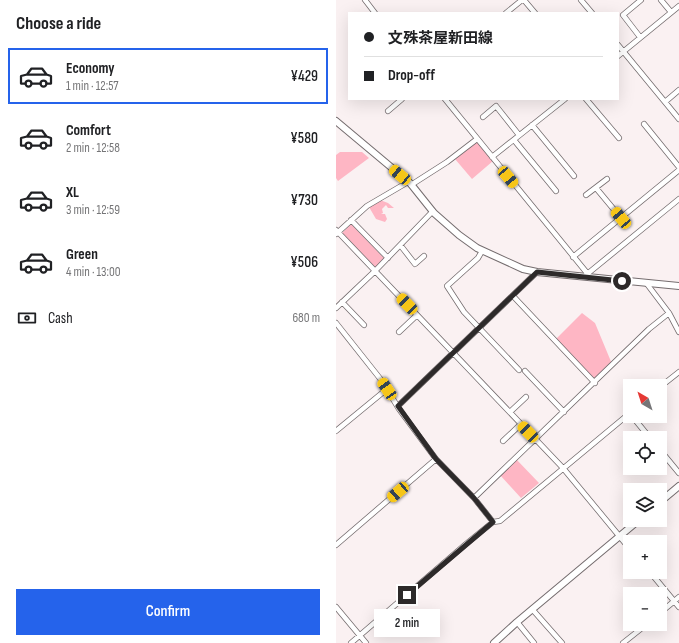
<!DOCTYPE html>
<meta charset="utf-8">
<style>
:root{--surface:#fff;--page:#f2f2f2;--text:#202124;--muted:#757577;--line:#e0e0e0;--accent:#2563eb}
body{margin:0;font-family:"Sofia Sans Condensed","Noto Sans JP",sans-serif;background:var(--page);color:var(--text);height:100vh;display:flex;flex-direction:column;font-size:15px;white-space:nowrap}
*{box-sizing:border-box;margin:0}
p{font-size:13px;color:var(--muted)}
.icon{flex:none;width:22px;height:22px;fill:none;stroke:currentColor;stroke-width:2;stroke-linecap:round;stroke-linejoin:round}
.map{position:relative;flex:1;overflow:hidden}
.details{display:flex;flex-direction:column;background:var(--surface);width:336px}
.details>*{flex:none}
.banner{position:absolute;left:12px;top:12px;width:271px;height:88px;border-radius:0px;box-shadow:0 4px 16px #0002;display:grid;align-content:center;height:88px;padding:0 16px;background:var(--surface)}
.needle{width:26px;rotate:321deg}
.controls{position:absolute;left:287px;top:379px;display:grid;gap:8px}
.controls a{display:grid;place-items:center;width:44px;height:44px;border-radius:0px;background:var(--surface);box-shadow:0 4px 16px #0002;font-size:20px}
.end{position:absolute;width:18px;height:18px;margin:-9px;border:5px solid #2d2a2a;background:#fff;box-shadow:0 0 0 2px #fff}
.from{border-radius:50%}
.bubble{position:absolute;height:28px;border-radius:0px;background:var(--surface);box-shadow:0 4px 16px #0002;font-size:13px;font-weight:600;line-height:28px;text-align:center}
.car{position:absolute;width:12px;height:24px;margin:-12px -6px;border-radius:5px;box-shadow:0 0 3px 1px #0007;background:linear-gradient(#f5c518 24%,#345 0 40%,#f5c518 0 76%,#345 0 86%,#f5c518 0)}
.banner b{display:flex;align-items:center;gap:14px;height:38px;font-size:15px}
.banner b+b{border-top:1px solid var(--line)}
.banner i{width:10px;height:10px;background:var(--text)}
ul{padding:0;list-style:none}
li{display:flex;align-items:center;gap:12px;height:56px;margin:0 8px 6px;padding:0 8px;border:2px solid transparent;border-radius:0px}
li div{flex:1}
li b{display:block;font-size:15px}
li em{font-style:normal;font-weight:600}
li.current{border-color:var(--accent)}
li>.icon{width:36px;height:36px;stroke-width:1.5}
h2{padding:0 16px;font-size:18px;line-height:48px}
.pay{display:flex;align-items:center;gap:10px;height:44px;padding:0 16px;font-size:15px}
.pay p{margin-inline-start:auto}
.primary-button{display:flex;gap:8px;margin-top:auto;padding:8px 16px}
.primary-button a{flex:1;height:46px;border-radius:0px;background:var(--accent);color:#fff;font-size:16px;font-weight:600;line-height:46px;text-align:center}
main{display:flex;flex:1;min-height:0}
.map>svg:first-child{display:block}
.green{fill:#feb6c4}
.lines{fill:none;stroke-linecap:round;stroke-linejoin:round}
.street-casing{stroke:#746c6e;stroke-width:6}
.secondary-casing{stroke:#746c6e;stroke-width:8}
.street{stroke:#fff;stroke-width:4.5}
.secondary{stroke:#fff;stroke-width:6}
.route{stroke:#2d2a2a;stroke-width:5}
</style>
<main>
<section class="details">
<h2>Choose a ride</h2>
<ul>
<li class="current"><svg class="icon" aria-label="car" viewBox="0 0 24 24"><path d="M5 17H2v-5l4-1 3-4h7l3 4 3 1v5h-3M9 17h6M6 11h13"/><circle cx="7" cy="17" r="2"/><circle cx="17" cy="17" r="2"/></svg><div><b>Economy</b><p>1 min · 12:57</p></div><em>¥429</em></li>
<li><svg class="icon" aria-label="car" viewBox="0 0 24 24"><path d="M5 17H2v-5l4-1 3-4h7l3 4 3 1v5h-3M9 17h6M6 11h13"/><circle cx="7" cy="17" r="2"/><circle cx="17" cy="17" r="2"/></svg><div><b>Comfort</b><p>2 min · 12:58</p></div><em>¥580</em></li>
<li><svg class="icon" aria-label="car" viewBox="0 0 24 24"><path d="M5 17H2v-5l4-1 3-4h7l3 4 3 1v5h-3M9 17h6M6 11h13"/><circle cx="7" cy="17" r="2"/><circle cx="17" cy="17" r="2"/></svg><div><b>XL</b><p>3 min · 12:59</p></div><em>¥730</em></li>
<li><svg class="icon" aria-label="car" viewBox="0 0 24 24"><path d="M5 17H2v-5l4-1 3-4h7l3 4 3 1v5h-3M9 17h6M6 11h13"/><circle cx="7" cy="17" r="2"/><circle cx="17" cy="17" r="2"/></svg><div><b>Green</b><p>4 min · 13:00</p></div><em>¥506</em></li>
</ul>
<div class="pay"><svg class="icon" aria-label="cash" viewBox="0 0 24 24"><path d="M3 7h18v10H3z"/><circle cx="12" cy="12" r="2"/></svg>Cash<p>680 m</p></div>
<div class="primary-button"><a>Confirm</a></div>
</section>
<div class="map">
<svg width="343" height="643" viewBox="0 0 343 643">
<rect width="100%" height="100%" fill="#faf1f2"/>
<path class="green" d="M140,141L157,161L136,179L119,159Z
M4,152H26L33,158L2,181L0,178V155Z
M44,200L52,203L58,208H52L50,205L46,209L47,213L45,214H49L51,219L49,222L40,219L33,207Z
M15,224L49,259L40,268L6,233Z
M246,313L259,323L276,364L258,380L219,340Z
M180,459L203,483L185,498L164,475Z"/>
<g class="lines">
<g class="street-casing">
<path id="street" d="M29,0L39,13
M188,0L199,13
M245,0L256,13
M325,0L335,12
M170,13L186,0
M304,37L287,15L305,0
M282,45L343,119
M282,56L343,6
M109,99L251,273
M250,99L283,138
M329,102L343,90
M52,111L66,99
M147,117L160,106L183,135
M308,124L343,167
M196,125L238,176
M178,140L220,191
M156,157L229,99
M75,185L111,162L141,139
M260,188L285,218
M250,195L271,179
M15,220L52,258
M0,230L227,468L294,549
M0,234L31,206L72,182
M65,246L79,264L88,256
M146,251L142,258L111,286L128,312L183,370
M237,257L343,170
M250,275L343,199
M311,284L333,313L343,332
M177,296L259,383
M6,302L28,325
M0,308L39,271L97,211
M0,323L46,381L63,409L100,459L138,498L157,522
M63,332L81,315
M189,371L228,412
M324,387L343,372
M62,406L201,272
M174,412L190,397
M296,416L314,438
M0,431L51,389
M167,441L185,424
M324,450L343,473
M138,498L313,329L333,313
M0,545L100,459
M314,572L343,607
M0,607L30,643
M196,609L226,643
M324,613L343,597
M181,622L198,643
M15,643L130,544L157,522L164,521L294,413
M287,643L311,624"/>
</g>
<g class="secondary-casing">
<path id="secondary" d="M0,121L74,183L98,213L123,235L141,248L187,269L201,272L343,286
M324,502L343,486
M158,643L181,622L303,520"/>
</g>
<use href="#street" class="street"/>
<use href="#secondary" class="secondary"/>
</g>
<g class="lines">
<path class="route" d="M71,595L157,522L138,498L100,459L62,406L201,272L286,281"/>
</g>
</svg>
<div class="controls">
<a><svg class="needle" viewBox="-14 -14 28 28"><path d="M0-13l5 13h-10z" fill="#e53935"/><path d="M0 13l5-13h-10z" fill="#757577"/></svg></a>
<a><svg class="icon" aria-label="locate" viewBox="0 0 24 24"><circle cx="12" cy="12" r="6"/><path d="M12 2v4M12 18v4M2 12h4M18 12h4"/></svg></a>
<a><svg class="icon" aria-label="layers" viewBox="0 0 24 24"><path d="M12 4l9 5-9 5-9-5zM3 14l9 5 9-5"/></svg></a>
<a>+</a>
<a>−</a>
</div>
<i class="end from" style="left:286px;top:281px"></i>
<i class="end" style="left:71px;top:595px"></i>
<div class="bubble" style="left:38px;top:609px;width:66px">2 min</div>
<i class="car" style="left:64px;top:175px;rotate:309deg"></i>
<i class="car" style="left:172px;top:177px;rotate:140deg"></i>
<i class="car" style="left:285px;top:218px;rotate:320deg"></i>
<i class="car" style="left:71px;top:304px;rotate:316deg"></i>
<i class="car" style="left:51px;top:389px;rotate:326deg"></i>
<i class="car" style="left:192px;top:432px;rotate:316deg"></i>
<i class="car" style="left:62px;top:492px;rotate:229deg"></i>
<div class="banner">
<b><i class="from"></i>文殊茶屋新田線</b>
<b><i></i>Drop-off</b>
</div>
</div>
</main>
